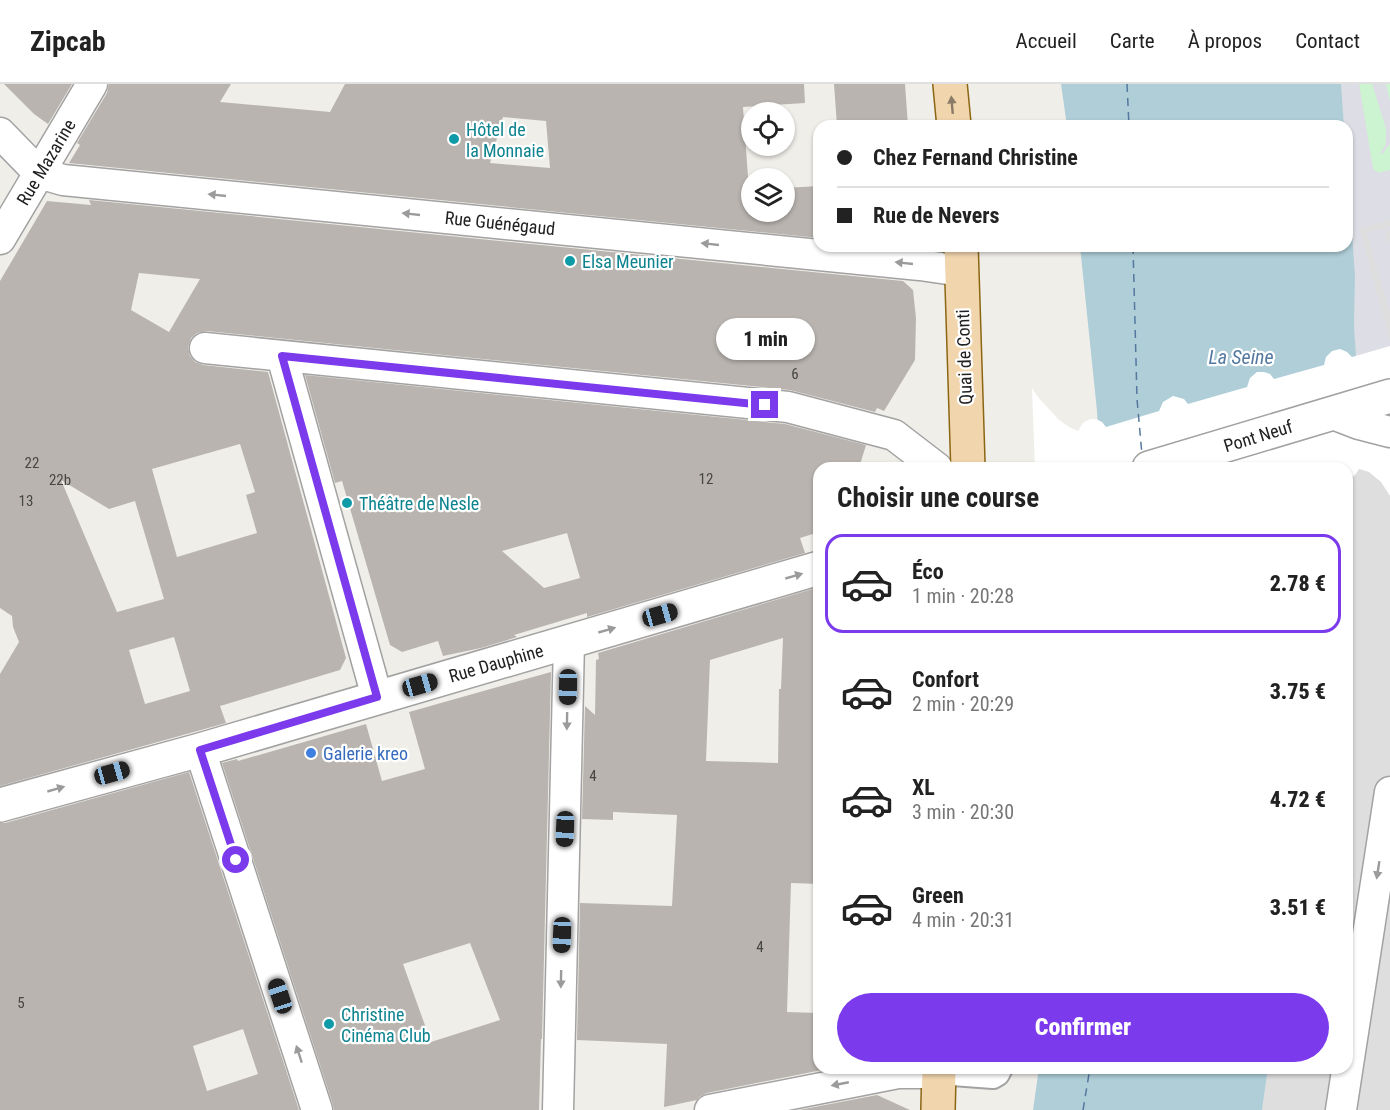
<!DOCTYPE html>
<html lang="fr">
<meta charset="utf-8">
<style>
:root{--surface:#fff;--page:#f6f6f6;--text:#222;--muted:#767676;--line:#e0e0e0;--accent:#7c3aed}
body{margin:0;font-family:"Roboto Condensed",sans-serif;background:var(--page);color:var(--text);height:100vh;display:flex;flex-direction:column;font-size:22px;white-space:nowrap}
*{box-sizing:border-box;margin:0}
p{font-size:20px;color:var(--muted)}
.icon{flex:none;width:33px;height:33px;fill:none;stroke:currentColor;stroke-width:2;stroke-linecap:round;stroke-linejoin:round}
.map{position:relative;flex:1;overflow:hidden}
.panel{position:absolute;left:813px;top:378px;width:540px;height:612px;display:flex;flex-direction:column;background:var(--surface);border-radius:18px;box-shadow:0 2px 4px #0004}
.panel>*{flex:none}
.hud{position:absolute;left:813px;top:36px;width:540px;height:132px;border-radius:18px;box-shadow:0 2px 4px #0004;display:grid;align-content:center;height:132px;padding:0 24px;background:var(--surface)}
.controls{position:absolute;left:741px;top:18px;display:grid;gap:12px}
.controls a{display:grid;place-items:center;width:54px;height:54px;border-radius:50%;background:var(--surface);box-shadow:0 2px 4px #0004;font-size:30px}
.end{position:absolute;width:27px;height:27px;margin:-14px;border:8px solid #7c3aed;background:#fff;box-shadow:0 0 0 3px #fff}
.from{border-radius:50%}
.bubble{position:absolute;height:42px;border-radius:21px;background:var(--surface);box-shadow:0 2px 4px #0004;font-size:20px;font-weight:800;line-height:42px;text-align:center}
.car{position:absolute;width:18px;height:36px;margin:-18px -9px;border-radius:8px;box-shadow:0 0 4px 2px #0007;background:linear-gradient(#222 24%,#8ab4d8 0 40%,#222 0 76%,#8ab4d8 0 86%,#222 0)}
.hud b{display:flex;align-items:center;gap:21px;height:57px;font-size:22px}
.hud b+b{border-top:2px solid var(--line)}
.hud i{width:15px;height:15px;background:var(--text)}
ul{padding:0;list-style:none}
li{display:flex;align-items:center;gap:18px;height:99px;margin:0 12px 9px;padding:0 12px;border:3px solid transparent;border-radius:18px}
li div{flex:1}
li b{display:block;font-size:22px}
li em{font-style:normal;font-weight:800}
li.current{border-color:var(--accent)}
li>.icon{width:54px;height:54px;stroke-width:1.5}
h2{padding:0 24px;font-size:27px;line-height:72px}
.action{display:flex;gap:12px;margin-top:auto;padding:12px 24px}
.action a{flex:1;height:69px;border-radius:36px;background:var(--accent);color:#fff;font-size:24px;font-weight:800;line-height:69px;text-align:center}
header{display:flex;align-items:center;gap:36px;box-sizing:border-box;height:84px;padding:0 30px;background:var(--surface);border-bottom:2px solid var(--line)}
header strong{font-size:28px}
nav{display:flex;gap:33px;margin-inline-start:auto;font-size:21px}
.map>svg:first-child{display:block}
.residential{fill:#dfdede}
.park{fill:#ccf4d0}
.plaza{fill:#dddde6}
.water{fill:#afced8}
.pier{fill:#fff}
.lines{fill:none;stroke-linecap:round;stroke-linejoin:round}
.ferry{stroke:#54789f;stroke-width:1.5;stroke-dasharray:8 6;stroke-linecap:butt}
.building{fill:#b9b4af;fill-rule:evenodd}
.pedestrian-casing{stroke:#a2a2a2;stroke-width:26}
.minor-casing{stroke:#a2a2a2;stroke-width:33}
.tertiary-casing{stroke:#a2a2a2;stroke-width:36}
.primary-casing{stroke:#8b6613;stroke-width:36}
.pedestrian{stroke:#fff;stroke-width:22}
.minor{stroke:#fff;stroke-width:30}
.tertiary{stroke:#fff;stroke-width:33}
.primary{stroke:#f1d5ad;stroke-width:33}
.oneway{fill:#897b67}
.oneway2{fill:#9b9b9b}
.route{stroke:#7c3aed;stroke-width:8}
.culture-dot{fill:#0f9aa8;stroke:#fff;stroke-width:2}
.shop-dot{fill:#3f7fe0;stroke:#fff;stroke-width:2}
.labels{text-anchor:middle;dominant-baseline:central;stroke-width:4.5;stroke-linejoin:round;paint-order:stroke}
.number-label{font-size:15px;fill:#474644}
.culture-label{font-size:18px;fill:#0d838f;stroke:#fff;text-anchor:start}
.street-label{font-size:18px;fill:#212121;stroke:#fff}
.shop-label{font-size:18px;fill:#366cbe;stroke:#fff;text-anchor:start}
.water-label{font-size:20px;font-style:italic;fill:#54789f;stroke:#fff}
</style>
<header>
<strong>Zipcab</strong>
<nav><a>Accueil</a><a>Carte</a><a>À propos</a><a>Contact</a></nav>
</header>
<div class="map">
<svg width="1390" height="1026" viewBox="0 0 1390 1026">
<rect width="100%" height="100%" fill="#f0eee9"/>
<path class="residential" d="M1341,0H1390V1026H1262L1268,984H1347V394L1356,271L1354,242L1355,192L1347,75V42H1344Z"/>
<path class="park" d="M1359,0H1390V86L1379,89L1373,85Z"/>
<path class="plaza" d="M1341,0H1359L1373,85L1379,89L1390,86V135L1359,145L1390,257V262L1356,271L1354,242L1355,192L1347,75V42H1344Z
M1372,0H1386L1390,18V60L1382,70L1380,69L1385,62L1386,56V45Z
M1390,143V146L1384,148L1387,158L1390,157V228L1367,149Z"/>
<path class="water" d="M1061,0H1341L1344,42H1067Z
M1347,75L1355,192L1354,242L1356,271L1347,394V384H1100L1097,327L1080,162H1347Z
M1039,984H1268L1262,1026H1033Z"/>
<path class="pier" d="M1390,262V412L1381,398L1369,388L1359,385L1355,391L1347,395V384H1035L1032,304L1038,313L1058,335L1069,343L1078,347L1083,339L1090,335H1096L1102,338L1106,343L1159,327L1163,318L1173,312L1184,315L1188,320L1247,303L1250,294L1257,288H1264L1270,290L1274,295L1324,281L1326,273L1332,267L1340,265L1347,268L1352,273Z"/>
<g class="lines">
<path class="ferry" d="M1127,0L1129,42
M1133,162L1137,315L1142,371
M1083,1026L1090,984"/>
</g>
<path class="building" d="M4,0H72L48,40L34,30Z
M109,0H231L220,18L330,28L345,0H804L805,19L743,23L749,107H752V128H784V104L819,102V154L69,79L80,61L77,59L107,9ZM503,33L546,37L550,84L490,79Z
M834,0H905L908,42H837Z
M89,116L903,197L913,206L916,234L915,276L884,327L877,324L875,328L790,306L207,247L197,249L191,254L188,263L190,272L195,278L203,281L268,288L346,574L340,586L220,622L226,639L0,702V590L19,558L13,543L12,532L0,524V197L47,117L91,121ZM139,189L200,195L169,248L131,226ZM240,360L255,408L246,411L257,449L177,473L152,385ZM61,396L109,425L135,417L164,515L117,528ZM174,553L190,607L145,620L129,566Z
M305,291L785,340L866,361L859,384H819V448L800,454L805,469L587,533V529L514,551L517,553L481,564L443,572L438,557L402,568L390,561L342,397L335,399ZM567,449L580,494L544,504L502,467Z
M816,504L819,512V800L791,799L787,928L819,929V985L822,986L707,1009L699,1013L697,1016L664,1023L667,960L577,956L580,819L672,822L677,731L613,728V736L582,735L585,622L595,631L596,576L599,575L598,569ZM783,554L781,605H779L778,679L706,677L710,576Z
M551,588L542,955H541L539,1026H334L333,1021L222,679L237,675L238,677L366,640L382,697L425,685L409,628ZM470,859L500,936L431,958L403,880Z
M189,688L299,1026H0V739H5ZM243,945L258,990L207,1007L193,962Z
M877,1011L910,1026H799Z"/>
<g class="lines">
<g class="pedestrian-casing">
<path id="pedestrian" d="M939,989L993,993L998,990L1001,984"/>
</g>
<g class="minor-casing">
<path id="minor" d="M0,49L39,89L63,96L920,181L961,187
M0,155L92,0
M205,264L788,323L894,351L937,384
M282,272L377,613
M1333,330L1359,340L1390,348
M200,666L317,1026
M558,1026L569,558
M710,1026L898,989H939
M1341,1026L1390,708"/>
</g>
<g class="tertiary-casing">
<path id="tertiary" d="M1149,384L1390,312
M0,721L200,666L819,484"/>
</g>
<g class="primary-casing">
<path id="primary" d="M950,0L954,42
M961,162L968,384
M938,1026L939,984"/>
</g>
<use href="#pedestrian" class="pedestrian"/>
<use href="#minor" class="minor"/>
<use href="#tertiary" class="tertiary"/>
<use href="#primary" class="primary"/>
</g>
<defs><path id="oneway-solid" d="M-6-.8H1V-3.2L6.5 0L1 3.2V.8H-6Z" transform="scale(1.5)"/></defs>
<use class="oneway" href="#oneway-solid" transform="translate(952 21) rotate(-95)"/>
<g class="oneway2">
<use href="#oneway-solid" transform="translate(217 111) rotate(-174)"/>
<use href="#oneway-solid" transform="translate(411 130) rotate(-174)"/>
<use href="#oneway-solid" transform="translate(710 160) rotate(-174)"/>
<use href="#oneway-solid" transform="translate(904 179) rotate(-174)"/>
<use href="#oneway-solid" transform="translate(794 492) rotate(-16)"/>
<use href="#oneway-solid" transform="translate(607 546) rotate(-16)"/>
<use href="#oneway-solid" transform="translate(567 637) rotate(91)"/>
<use href="#oneway-solid" transform="translate(56 705) rotate(-16)"/>
<use href="#oneway-solid" transform="translate(1378 786) rotate(99)"/>
<use href="#oneway-solid" transform="translate(561 895) rotate(91)"/>
<use href="#oneway-solid" transform="translate(299 970) rotate(-108)"/>
<use href="#oneway-solid" transform="translate(840 1000) rotate(169)"/>
</g>
<g class="lines">
<path class="route" d="M236,776L200,666L377,613L282,272L765,321"/>
</g>
<g class="culture-dot">
<circle cx="454" cy="55" r="6"/>
<circle cx="570" cy="177" r="6"/>
<circle cx="347" cy="419" r="6"/>
<circle cx="329" cy="940" r="6"/>
</g>
<circle class="shop-dot" cx="311" cy="669" r="6"/>
<g class="labels">
<g class="number-label">
<text x="795" y="290">6</text>
<text x="32" y="379">22</text>
<text x="706" y="395">12</text>
<text x="60" y="396">22b</text>
<text x="26" y="417">13</text>
<text x="593" y="692">4</text>
<text x="760" y="863">4</text>
<text x="21" y="919">5</text>
</g>
<g class="culture-label">
<text x="466" y="45">Hôtel de<tspan x="466" dy="21">la Monnaie</tspan></text>
<text x="582" y="177">Elsa Meunier</text>
<text x="359" y="419">Théâtre de Nesle</text>
<text x="341" y="930">Christine<tspan x="341" dy="21">Cinéma Club</tspan></text>
</g>
<g class="street-label">
<text transform="translate(46 78) rotate(-59)">Rue Mazarine</text>
<text transform="translate(500 139) rotate(6)">Rue Guénégaud</text>
<text transform="translate(964 273) rotate(-92)">Quai de Conti</text>
<text transform="translate(1258 352) rotate(-17)">Pont Neuf</text>
<text transform="translate(496 579) rotate(-16)">Rue Dauphine</text>
</g>
<g class="shop-label">
<text x="323" y="669">Galerie kreo</text>
</g>
<g class="water-label">
<text x="1241" y="273">La Seine</text>
</g>
</g>
</svg>
<div class="controls">
<a><svg class="icon" aria-label="locate" viewBox="0 0 24 24"><circle cx="12" cy="12" r="6"/><path d="M12 2v4M12 18v4M2 12h4M18 12h4"/></svg></a>
<a><svg class="icon" aria-label="layers" viewBox="0 0 24 24"><path d="M12 4l9 5-9 5-9-5zM3 14l9 5 9-5"/></svg></a>
</div>
<i class="end from" style="left:236px;top:776px"></i>
<i class="end" style="left:765px;top:321px"></i>
<div class="bubble" style="left:716px;top:234px;width:99px">1 min</div>
<i class="car" style="left:660px;top:531px;rotate:74deg"></i>
<i class="car" style="left:420px;top:601px;rotate:74deg"></i>
<i class="car" style="left:568px;top:603px;rotate:181deg"></i>
<i class="car" style="left:112px;top:689px;rotate:74deg"></i>
<i class="car" style="left:565px;top:745px;rotate:182deg"></i>
<i class="car" style="left:562px;top:851px;rotate:182deg"></i>
<i class="car" style="left:280px;top:912px;rotate:342deg"></i>
<div class="hud">
<b><i class="from"></i>Chez Fernand Christine</b>
<b><i></i>Rue de Nevers</b>
</div>
<section class="panel">
<h2>Choisir une course</h2>
<ul>
<li class="current"><svg class="icon" aria-label="car" viewBox="0 0 24 24"><path d="M5 17H2v-5l4-1 3-4h7l3 4 3 1v5h-3M9 17h6M6 11h13"/><circle cx="7" cy="17" r="2"/><circle cx="17" cy="17" r="2"/></svg><div><b>Éco</b><p>1 min · 20:28</p></div><em>2.78 €</em></li>
<li><svg class="icon" aria-label="car" viewBox="0 0 24 24"><path d="M5 17H2v-5l4-1 3-4h7l3 4 3 1v5h-3M9 17h6M6 11h13"/><circle cx="7" cy="17" r="2"/><circle cx="17" cy="17" r="2"/></svg><div><b>Confort</b><p>2 min · 20:29</p></div><em>3.75 €</em></li>
<li><svg class="icon" aria-label="car" viewBox="0 0 24 24"><path d="M5 17H2v-5l4-1 3-4h7l3 4 3 1v5h-3M9 17h6M6 11h13"/><circle cx="7" cy="17" r="2"/><circle cx="17" cy="17" r="2"/></svg><div><b>XL</b><p>3 min · 20:30</p></div><em>4.72 €</em></li>
<li><svg class="icon" aria-label="car" viewBox="0 0 24 24"><path d="M5 17H2v-5l4-1 3-4h7l3 4 3 1v5h-3M9 17h6M6 11h13"/><circle cx="7" cy="17" r="2"/><circle cx="17" cy="17" r="2"/></svg><div><b>Green</b><p>4 min · 20:31</p></div><em>3.51 €</em></li>
</ul>
<div class="action"><a>Confirmer</a></div>
</section>
</div>
